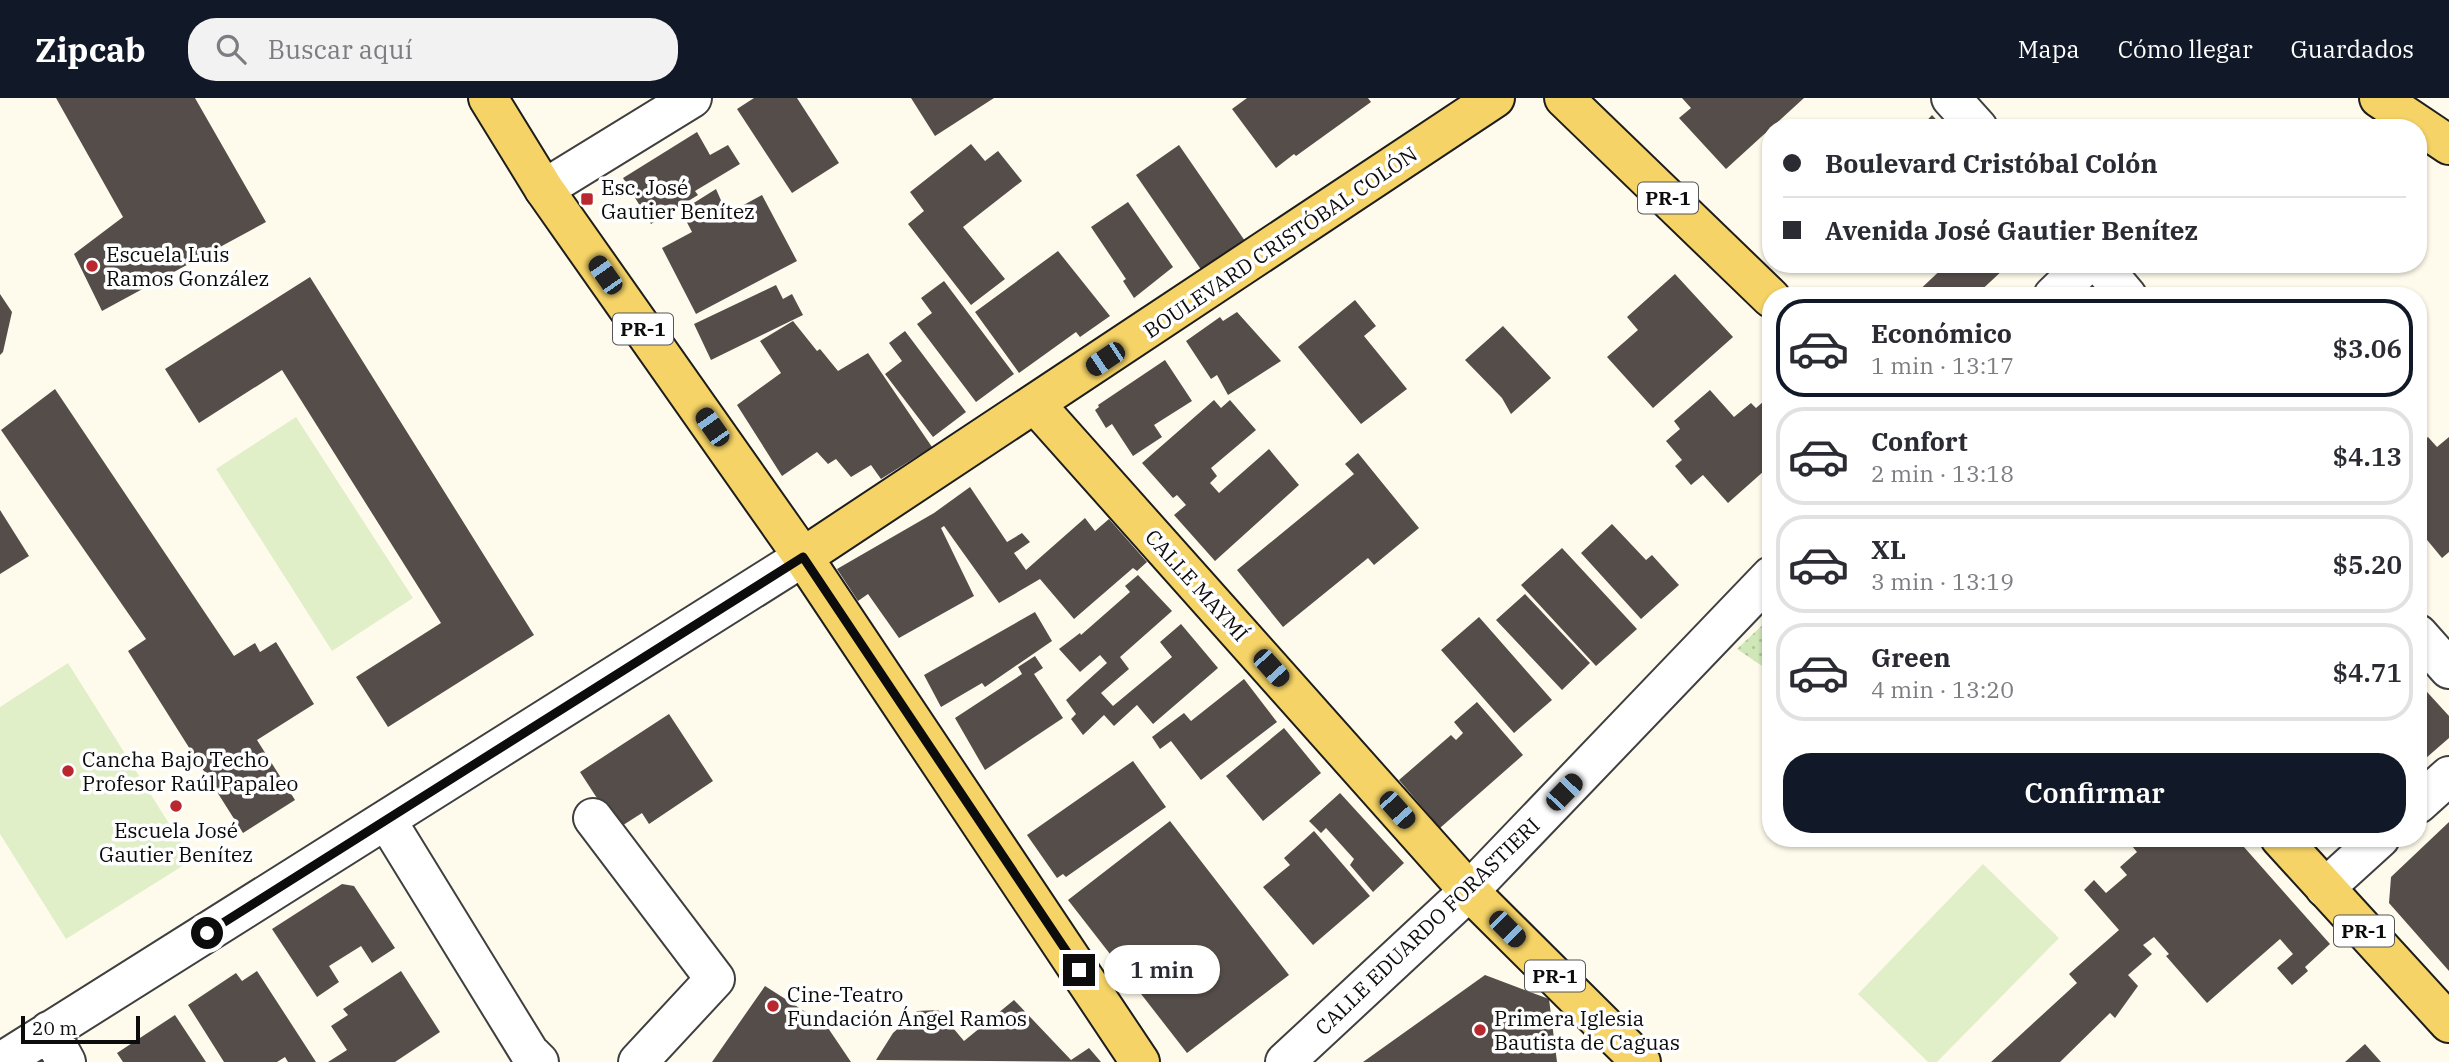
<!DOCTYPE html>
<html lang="es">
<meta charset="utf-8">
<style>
:root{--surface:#fff;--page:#f2f2f3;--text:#2b2b33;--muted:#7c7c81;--line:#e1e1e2;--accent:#111827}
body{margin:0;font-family:"IBM Plex Serif",serif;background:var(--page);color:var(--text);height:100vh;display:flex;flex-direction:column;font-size:26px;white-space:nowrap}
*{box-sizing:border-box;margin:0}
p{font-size:23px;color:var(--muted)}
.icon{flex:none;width:38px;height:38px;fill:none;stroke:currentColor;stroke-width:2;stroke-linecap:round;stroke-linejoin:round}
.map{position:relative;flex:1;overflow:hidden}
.panel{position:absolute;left:1762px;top:189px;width:665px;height:560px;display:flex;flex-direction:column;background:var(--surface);border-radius:28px;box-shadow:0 2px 5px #0004}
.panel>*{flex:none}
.guide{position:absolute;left:1762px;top:21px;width:665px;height:154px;border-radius:28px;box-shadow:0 2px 5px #0004;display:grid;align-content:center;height:154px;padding:0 21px;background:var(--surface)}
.scale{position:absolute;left:21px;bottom:18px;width:119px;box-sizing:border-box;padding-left:7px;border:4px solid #0c0c0c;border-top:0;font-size:19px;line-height:24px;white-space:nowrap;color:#0c0c0c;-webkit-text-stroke:5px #fff;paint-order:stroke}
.end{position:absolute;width:32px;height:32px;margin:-16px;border:9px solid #0c0c0c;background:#fff;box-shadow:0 0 0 4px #fff}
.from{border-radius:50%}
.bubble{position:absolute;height:49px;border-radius:24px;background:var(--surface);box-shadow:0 2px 5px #0004;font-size:23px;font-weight:600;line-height:49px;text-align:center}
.car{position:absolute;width:21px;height:42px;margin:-21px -10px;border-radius:9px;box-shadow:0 0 5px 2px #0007;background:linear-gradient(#222 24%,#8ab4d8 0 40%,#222 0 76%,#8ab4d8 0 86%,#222 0)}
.guide b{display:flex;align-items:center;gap:24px;height:66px;font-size:26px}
.guide b+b{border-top:2px solid var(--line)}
.guide i{width:18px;height:18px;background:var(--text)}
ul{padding:12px 0 0;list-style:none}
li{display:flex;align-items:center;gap:21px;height:98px;margin:0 14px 10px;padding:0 7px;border:4px solid var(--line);border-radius:28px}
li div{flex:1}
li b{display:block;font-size:26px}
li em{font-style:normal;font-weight:600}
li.selected{border-color:var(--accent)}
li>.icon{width:63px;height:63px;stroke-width:1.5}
.primary-button{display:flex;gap:14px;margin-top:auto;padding:14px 21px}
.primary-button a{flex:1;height:80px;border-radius:28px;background:var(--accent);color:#fff;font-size:28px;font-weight:600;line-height:80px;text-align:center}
header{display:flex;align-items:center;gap:42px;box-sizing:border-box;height:98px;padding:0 35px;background:var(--accent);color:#fff}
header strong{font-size:33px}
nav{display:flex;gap:38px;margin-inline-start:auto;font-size:24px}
.search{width:490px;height:63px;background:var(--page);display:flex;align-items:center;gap:18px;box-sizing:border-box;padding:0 24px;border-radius:28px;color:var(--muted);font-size:26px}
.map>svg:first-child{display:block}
.park{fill:url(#park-dots)}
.pitch{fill:#e1efc9}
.building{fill:#554d49}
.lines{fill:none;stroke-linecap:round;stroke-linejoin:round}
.minor-casing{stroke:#3f3f3f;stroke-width:42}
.major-casing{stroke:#1d1d1d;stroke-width:42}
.minor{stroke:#fff;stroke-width:38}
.major{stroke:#f5d366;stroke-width:38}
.route{stroke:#0c0c0c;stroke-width:9}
.poi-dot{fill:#b8282e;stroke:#fff;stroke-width:2.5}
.labels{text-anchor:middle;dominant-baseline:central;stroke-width:7;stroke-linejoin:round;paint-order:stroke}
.shield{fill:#fff;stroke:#555;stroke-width:2}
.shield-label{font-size:19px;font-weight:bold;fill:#0c0c0c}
.poi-label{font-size:21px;fill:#0c0c0c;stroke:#fff;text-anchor:start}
.street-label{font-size:21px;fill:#0c0c0c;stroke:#fff}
</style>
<header>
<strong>Zipcab</strong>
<div class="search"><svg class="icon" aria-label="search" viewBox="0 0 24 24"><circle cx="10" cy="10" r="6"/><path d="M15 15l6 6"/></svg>Buscar aquí</div>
<nav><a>Mapa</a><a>Cómo llegar</a><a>Guardados</a></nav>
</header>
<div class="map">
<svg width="2449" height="964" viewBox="0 0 2449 964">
<defs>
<pattern id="park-dots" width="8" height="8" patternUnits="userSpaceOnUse" patternTransform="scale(1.75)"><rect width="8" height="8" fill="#d0e7b7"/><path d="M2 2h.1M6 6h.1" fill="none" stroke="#b1c59c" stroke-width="1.8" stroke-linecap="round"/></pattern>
</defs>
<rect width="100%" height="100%" fill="#fefbec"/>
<path class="park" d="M1771,519V574L1737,551Z"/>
<path class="pitch" d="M296,319L413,500L332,553L216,371Z
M68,565L192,762L66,841L0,736V609Z
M1983,766L2059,840L1937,964H1928L1858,896Z"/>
<path class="building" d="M56,0H195L266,124L102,213L74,156L123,119Z
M754,0H797L839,65L792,95L737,11Z
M911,0H994L935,38Z
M1247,0H1368L1371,4L1296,58L1294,56L1276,70L1232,11Z
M1682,0H1804L1726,71L1679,20L1691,10Z
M1932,17L1944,30H1920Z
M697,34L710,57L728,47L740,66L695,93L698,97L651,126L623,80Z
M971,46L985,63L998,53L1022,83L963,129L1005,181L971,207L908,126L924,113L910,94Z
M1179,47L1245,143L1202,173L1136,77Z
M716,91L727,116L762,97L797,163L696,216L662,150L692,134L681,113Z
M1128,104L1173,169L1134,200L1123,183L1126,181L1091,129Z
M1058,153L1110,218L1080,239L1076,234L1019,275L975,214Z
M1947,166H1999L2004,171L1975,198H1913Z
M1675,176L1733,239L1653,310L1607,259L1638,232L1627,219Z
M310,179L534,537L388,629L356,579L441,525L282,272L199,325L165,271Z
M944,183L1014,276L976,304L917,226L932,215L921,200Z
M776,187L783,201L792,196L803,217L711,262L694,226Z
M0,196L12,214L3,254L0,257Z
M1355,202L1376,228L1364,238L1407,291L1361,326L1298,249Z
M1237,214L1281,263L1228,297L1217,277L1211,281L1186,243L1220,219L1223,223Z
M793,223L817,253L820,251L838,273L868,255L932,349L881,381L871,367L851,379L836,361L828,366L817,354L782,378L737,307L781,275L760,243Z
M1503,228L1551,280L1511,316L1502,300L1465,262Z
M905,233L966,314L933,339L885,276L902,263L889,245Z
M1165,262L1192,303L1154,327L1162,339L1133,358L1112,326L1106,330L1095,312L1099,309L1098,307Z
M55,291L234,558L255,545L260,554L276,544L314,606L257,642L295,702L243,735L128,553L146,541L1,332Z
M1710,292L1734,319L1751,305L1756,310L1771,297V381L1764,373L1728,405L1703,377L1691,387L1675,368L1682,362L1666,343L1680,331L1674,323Z
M1214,302L1221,310L1230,302L1256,332L1211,370L1217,378L1210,385L1219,395L1269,351L1299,387L1215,463L1174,417L1186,407L1177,397L1173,400L1142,365Z
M2428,339L2437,349L2449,339V454L2442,460L2418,431V347Z
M1358,355L1419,430L1374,467L1368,460L1283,529L1237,472L1354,376L1345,366Z
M970,389L1007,444L1022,435L1030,444L1014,455L1026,472L1085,420L1095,433L1109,421L1147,464L1137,473L1133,470L1074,521L1040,481L999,505L944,428L941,430L974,498L899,540L868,496L858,503L837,471L934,415Z
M0,412L29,458L0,476Z
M1612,426L1646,462L1652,457L1679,487L1641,521L1581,455Z
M1562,450L1637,531L1596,568L1521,487Z
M1138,477L1172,513L1120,559L1129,571L1101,595L1113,608L1172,559L1160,544L1181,526L1218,570L1153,626L1137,607L1114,628L1104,617L1083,637L1071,621L1076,616L1066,602L1107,565L1100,557L1080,574L1059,551L1080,535L1081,537L1130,494L1125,488Z
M1525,496L1590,565L1562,592L1496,522Z
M1035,514L1052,543L985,589L982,585L941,609L924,577Z
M1479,519L1552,602L1514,635L1441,552Z
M1035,558L1043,570L1034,576L1063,620L985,672L955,620L1022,576L1018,569Z
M1244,581L1277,624L1201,682L1171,643L1160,651L1152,639L1184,615L1191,623Z
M2418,584L2449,618V640L2418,667Z
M1477,604L1523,657L1440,730L1399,682L1451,637L1456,642L1463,635L1454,624Z
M669,616L713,683L649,726L642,715L617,731L580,674Z
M1284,630L1321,675L1263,723L1226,678Z
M1133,663L1166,709L1066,779L1063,776L1057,780L1027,737Z
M1340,695L1404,765L1373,794L1350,767L1354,761L1326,730L1321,735L1309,723Z
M1170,723L1289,877L1187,955L1068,802Z
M2449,724V873L2389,805L2391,779Z
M1314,733L1370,798L1313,847L1263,789L1290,767L1284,760Z
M2140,740H2236L2330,846L2305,869L2308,873L2292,887L2277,870L2293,856L2280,841L2207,905L2166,858L2169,856L2154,839L2143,847L2152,856L2128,877L2138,888L2115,920L2110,915L2060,964H1991L2077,885L2069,876L2119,832L2084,792L2094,782L2106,795L2127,777L2120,769L2137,754L2132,748Z
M342,786L354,788L395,850L372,865L361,848L329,868L339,884L317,899L272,831Z
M257,873L316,964H288L285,959L277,964H224L188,907L236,875L242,883Z
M401,873L440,934L395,964H328L347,952L331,928L348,917L343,911Z
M1485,877L1549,901L1557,964H1363Z
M765,888L826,927L851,964H712Z
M1014,902L1071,962L1089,950L1101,964L876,962L893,935L917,913L938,912L964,943Z
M175,917L206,964H123L117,955Z
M2365,946L2381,964H2345Z"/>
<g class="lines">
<g class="minor-casing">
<path id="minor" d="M1951,0L1978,30
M544,91L692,0
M2100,166L2127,198
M2053,198L2086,166
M2418,536L2449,571
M2418,706L2449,678
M593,720L715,881L638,964
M387,723L529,954L539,964
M2325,790L2380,740
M49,933L66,964
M1,964L803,459
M1285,964L1469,793L1771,478"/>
</g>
<g class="major-casing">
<path id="major" d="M488,0L544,91L803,459L1140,964
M1564,0L1771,200
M2379,0L2449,47
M1036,307L1469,793L1641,964
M803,459L1495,0
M2280,740L2449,925"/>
</g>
<use href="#minor" class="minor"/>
<use href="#major" class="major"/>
</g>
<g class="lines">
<path class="route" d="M207,835L803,459L1079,872"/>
</g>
<g class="poi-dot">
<rect x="580" y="94" width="14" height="14" rx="3.5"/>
<circle cx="92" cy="168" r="7"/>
<circle cx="68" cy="673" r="7"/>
<circle cx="176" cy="708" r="7"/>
<circle cx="773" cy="908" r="7"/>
<circle cx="1480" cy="932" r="7"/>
</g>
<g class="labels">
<g class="shield">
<rect x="1638" y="84.5" width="60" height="31" rx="5"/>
<rect x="613" y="215.5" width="60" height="31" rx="5"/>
<rect x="2334" y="817.5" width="60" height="31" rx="5"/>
<rect x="1525" y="862.5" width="60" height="31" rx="5"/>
</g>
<g class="shield-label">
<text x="1668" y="100">PR-1</text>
<text x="643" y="231">PR-1</text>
<text x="2364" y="833">PR-1</text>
<text x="1555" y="878">PR-1</text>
</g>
<g class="poi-label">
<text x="601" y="89">Esc. José<tspan x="601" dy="24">Gautier Benítez</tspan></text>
<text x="106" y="156">Escuela Luis<tspan x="106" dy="24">Ramos González</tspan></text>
<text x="82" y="661">Cancha Bajo Techo<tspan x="82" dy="24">Profesor Raúl Papaleo</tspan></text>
<text x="176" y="732" text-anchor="middle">Escuela José<tspan x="176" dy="24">Gautier Benítez</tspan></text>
<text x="787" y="896">Cine-Teatro<tspan x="787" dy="24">Fundación Ángel Ramos</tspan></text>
<text x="1494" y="920">Primera Iglesia<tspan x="1494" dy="24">Bautista de Caguas</tspan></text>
</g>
<g class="street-label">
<text transform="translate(1280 144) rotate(-34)">BOULEVARD CRISTÓBAL COLÓN</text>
<text transform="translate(1197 487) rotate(48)">CALLE MAYMÍ</text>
<text transform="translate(1427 828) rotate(-44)">CALLE EDUARDO FORASTIERI</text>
</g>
</g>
</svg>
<div class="scale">20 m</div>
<i class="end from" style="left:207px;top:835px"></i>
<i class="end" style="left:1079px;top:872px"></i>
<div class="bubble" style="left:1104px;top:847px;width:116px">1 min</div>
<i class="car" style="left:605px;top:177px;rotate:325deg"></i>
<i class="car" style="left:1105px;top:261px;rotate:236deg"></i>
<i class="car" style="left:712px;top:329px;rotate:325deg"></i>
<i class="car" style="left:1271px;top:570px;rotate:138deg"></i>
<i class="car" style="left:1564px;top:694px;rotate:44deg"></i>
<i class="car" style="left:1397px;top:712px;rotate:138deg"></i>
<i class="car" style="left:1507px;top:831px;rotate:135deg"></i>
<div class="guide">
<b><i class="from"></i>Boulevard Cristóbal Colón</b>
<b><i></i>Avenida José Gautier Benítez</b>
</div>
<section class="panel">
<ul>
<li class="selected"><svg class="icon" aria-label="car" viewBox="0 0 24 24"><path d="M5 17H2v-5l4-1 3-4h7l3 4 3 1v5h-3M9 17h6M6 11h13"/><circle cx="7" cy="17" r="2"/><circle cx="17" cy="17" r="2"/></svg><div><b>Económico</b><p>1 min · 13:17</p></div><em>$3.06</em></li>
<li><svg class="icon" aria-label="car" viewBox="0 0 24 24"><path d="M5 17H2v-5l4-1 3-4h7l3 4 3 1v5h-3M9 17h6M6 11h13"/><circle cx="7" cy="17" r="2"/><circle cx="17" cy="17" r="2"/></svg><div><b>Confort</b><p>2 min · 13:18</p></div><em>$4.13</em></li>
<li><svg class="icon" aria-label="car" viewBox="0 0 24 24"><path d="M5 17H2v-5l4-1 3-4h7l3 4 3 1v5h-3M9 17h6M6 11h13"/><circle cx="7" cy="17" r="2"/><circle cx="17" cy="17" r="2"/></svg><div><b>XL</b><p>3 min · 13:19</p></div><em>$5.20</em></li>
<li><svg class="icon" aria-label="car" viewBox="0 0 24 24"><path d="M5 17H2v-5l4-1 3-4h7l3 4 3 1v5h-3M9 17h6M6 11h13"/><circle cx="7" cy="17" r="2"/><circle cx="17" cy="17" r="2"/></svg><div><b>Green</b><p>4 min · 13:20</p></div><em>$4.71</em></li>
</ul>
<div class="primary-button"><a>Confirmar</a></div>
</section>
</div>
